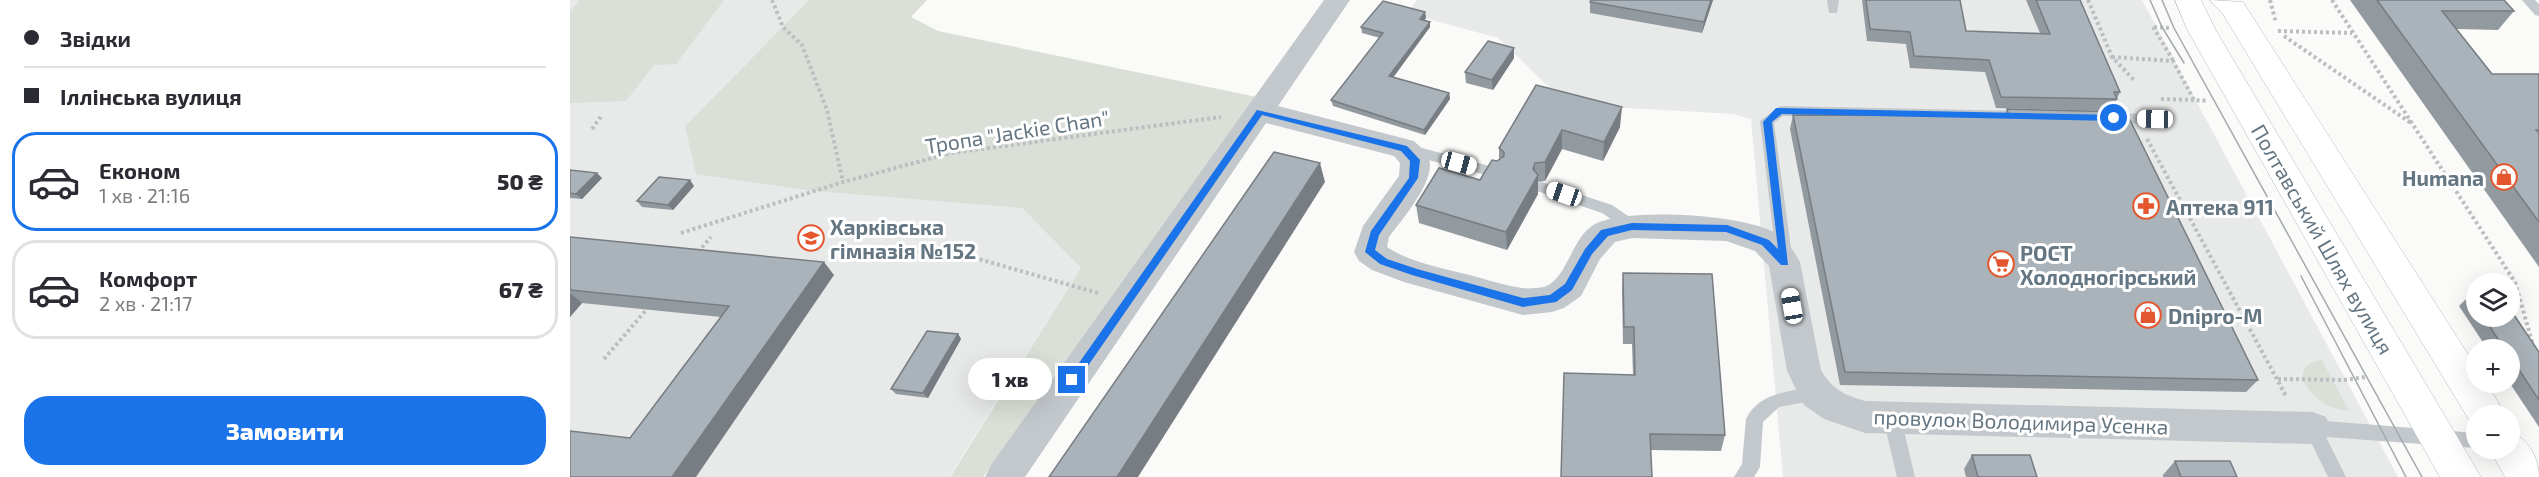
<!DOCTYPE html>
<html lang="uk">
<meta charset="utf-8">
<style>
:root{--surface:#fff;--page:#f2f2f3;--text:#2b2b33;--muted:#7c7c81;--line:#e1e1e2;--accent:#1a73e8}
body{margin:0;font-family:"Exo 2",sans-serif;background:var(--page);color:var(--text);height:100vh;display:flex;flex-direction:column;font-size:22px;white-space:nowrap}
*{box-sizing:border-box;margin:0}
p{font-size:20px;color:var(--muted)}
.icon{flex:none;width:33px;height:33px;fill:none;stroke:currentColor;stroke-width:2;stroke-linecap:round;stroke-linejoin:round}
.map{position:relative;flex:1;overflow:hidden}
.panel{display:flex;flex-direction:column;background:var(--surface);width:570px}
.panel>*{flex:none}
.top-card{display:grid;align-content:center;height:132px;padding:0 24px;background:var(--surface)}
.fabs{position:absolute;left:1896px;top:273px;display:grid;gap:12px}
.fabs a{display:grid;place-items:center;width:54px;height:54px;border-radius:50%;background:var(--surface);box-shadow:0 6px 24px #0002;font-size:30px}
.end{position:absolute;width:27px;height:27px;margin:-14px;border:8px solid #1a73e8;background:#fff;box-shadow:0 0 0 3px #fff}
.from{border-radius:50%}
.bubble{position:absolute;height:42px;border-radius:21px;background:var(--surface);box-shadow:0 6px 24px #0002;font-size:20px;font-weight:800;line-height:42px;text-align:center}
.car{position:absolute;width:18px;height:36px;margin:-18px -9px;border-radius:8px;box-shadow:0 0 4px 2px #0007;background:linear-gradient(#fff 24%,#345 0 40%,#fff 0 76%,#345 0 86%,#fff 0)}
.top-card b{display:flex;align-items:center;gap:21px;height:57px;font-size:22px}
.top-card b+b{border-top:2px solid var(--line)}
.top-card i{width:15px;height:15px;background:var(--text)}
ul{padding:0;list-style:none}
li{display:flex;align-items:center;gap:18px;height:99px;margin:0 12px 9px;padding:0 12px;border:3px solid var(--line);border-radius:24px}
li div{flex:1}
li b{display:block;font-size:22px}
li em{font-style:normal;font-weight:800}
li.active{border-color:var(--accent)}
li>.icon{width:54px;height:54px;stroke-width:1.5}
.action{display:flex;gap:12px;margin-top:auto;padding:12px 24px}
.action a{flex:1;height:69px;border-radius:24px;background:var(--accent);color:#fff;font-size:24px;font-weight:800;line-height:69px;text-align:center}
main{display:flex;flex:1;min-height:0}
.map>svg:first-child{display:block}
.built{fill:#e8e9e9}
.green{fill:#dadfd7}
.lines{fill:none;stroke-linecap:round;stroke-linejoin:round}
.primary-casing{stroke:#b5babe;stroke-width:1}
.path{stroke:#bbbfc2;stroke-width:4;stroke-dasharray:3 3;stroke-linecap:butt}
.lane{fill:#c3c8cc;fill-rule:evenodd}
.street{fill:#c3c8cc;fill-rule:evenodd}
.primary{fill:#fff;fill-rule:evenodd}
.tram{stroke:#a2aab0;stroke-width:1.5}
.wall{fill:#929a9f}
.shaded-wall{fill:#777d82}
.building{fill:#aab3b9;stroke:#777d82;stroke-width:1.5}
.route{fill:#1a73e8}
.labels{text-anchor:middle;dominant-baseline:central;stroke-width:6;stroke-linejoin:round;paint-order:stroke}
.street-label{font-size:21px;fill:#657683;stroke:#fff}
.poi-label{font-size:21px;font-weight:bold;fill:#657683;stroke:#fff;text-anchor:start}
</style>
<main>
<section class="panel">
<div class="top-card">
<b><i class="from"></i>Звідки</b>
<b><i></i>Іллінська вулиця</b>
</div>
<ul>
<li class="active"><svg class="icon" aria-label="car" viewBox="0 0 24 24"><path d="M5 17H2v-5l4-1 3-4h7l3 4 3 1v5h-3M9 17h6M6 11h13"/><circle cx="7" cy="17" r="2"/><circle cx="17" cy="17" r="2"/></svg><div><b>Економ</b><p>1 хв · 21:16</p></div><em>50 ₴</em></li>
<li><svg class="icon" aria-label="car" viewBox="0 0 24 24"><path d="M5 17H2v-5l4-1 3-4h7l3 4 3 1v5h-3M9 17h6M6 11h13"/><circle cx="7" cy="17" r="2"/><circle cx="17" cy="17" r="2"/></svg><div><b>Комфорт</b><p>2 хв · 21:17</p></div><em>67 ₴</em></li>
</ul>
<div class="action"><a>Замовити</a></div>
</section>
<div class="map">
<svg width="1969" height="477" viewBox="0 0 1969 477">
<rect width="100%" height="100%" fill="#fafaf8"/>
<path class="built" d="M0,0H239L115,126L243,191L452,208L511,268L379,477H0Z
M847,0H1572L1828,477H1213L1181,119L1164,114L1022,106L988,96L928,38L837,13Z"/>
<path class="green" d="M10,0H154L106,64L84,65L56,101L0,103V11Z
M239,0H357L341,17L368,31L687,97L554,291L413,477H380L511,268L452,208L243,191L126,174L115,126Z
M1752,360L1779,411C1769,410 1760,408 1752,402C1733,389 1721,365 1752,360Z"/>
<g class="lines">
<g class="primary-casing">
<path id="primary" d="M1605,0H1631L1645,29L1911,477H1870L1617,29Z
M1640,0L1673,2L1906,367V382H1916L1936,416H1906V429L1904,428L1653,14Z
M1940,432C1958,438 1969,458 1969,477H1935L1919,448H1940Z"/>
</g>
<path class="path" d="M202,0L213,27L232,45L257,110L273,182
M1518,0L1542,57L1564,80
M1700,0L1706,23
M1762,0L1945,282L1963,345
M1583,27L1603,60
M1584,27L1601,28
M1708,31L1782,33
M1714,36L1841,123
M1542,57L1603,61L1624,100L1638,101
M1591,99L1624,100
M22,129L32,115
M1577,139L1716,396
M111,233L273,182L381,153L651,117
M128,252L141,237
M321,253L377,250L528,293
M34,359L77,309
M1708,379L1774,380L1796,377"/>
<path class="lane" d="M1257,0H1269L1267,13H1259Z
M1952,0H1965L1969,4V16L1965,15Z
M1210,106L1453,111L1460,116L1453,121L1213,116L1204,123L1222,256L1219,260H1209L1206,256L1190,121Z
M1540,113L1585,114L1592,119C1585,126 1540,125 1533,118Z
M837,144L927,168L934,173L927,178L832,153L830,149L832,145Z
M972,182L1042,205L1067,222L1069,226L1067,230H1057L1032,213L967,191L965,187L967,183Z
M1246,387L1252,389L1254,394L1252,399L1209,407L1193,422L1190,467L1184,477H1164L1172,464L1176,419C1189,392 1220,391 1246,387Z
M1322,411L1328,413L1331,418L1345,477H1327L1313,418L1316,413Z
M1743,420L1906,433V448L1756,437L1776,477H1758L1734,428L1737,423Z"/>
<path class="street" d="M754,0H780L708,106L844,141C849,146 857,152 859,159C866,181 832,219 819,237L817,247C842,264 878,269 907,277C922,281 937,286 952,288C957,289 968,288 974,287C998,279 1001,237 1025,224C1056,207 1178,214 1207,234C1217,240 1225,253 1230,262L1251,370C1262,389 1274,395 1295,401L1743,412L1756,417L1761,428L1756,439L1743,444L1295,433L1254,419L1234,405L1217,371L1199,266L1185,251L1156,241L1062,238L1045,242L1030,259L1011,296L994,308L982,312L953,315L834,282L802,270L789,261L784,252L793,226L829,176L830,163L824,156L696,123L455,477H415L421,465Z"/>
<use href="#primary" class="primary"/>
<path class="tram" d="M1580,0L1592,27L1614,63
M1592,0L1604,28L1852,477
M1731,276L1836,477"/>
</g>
<path class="wall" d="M1021,0H1143L1132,33L1020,13V2Z
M1292,0H1390L1396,31L1470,33L1456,0H1510L1550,92L1547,98V99L1541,111L1426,108L1415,72L1340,68L1336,44L1297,41Z
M1780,0H1934L1944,11L1928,30L1887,29L1922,74H1969V267Z
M855,12L856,18L854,20L860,27L823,77L879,93L880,99L855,135L763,106L761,100L810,38L792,33L791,27Z
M944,58L923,90L896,83L895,72Z
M966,85L1050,127L1033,161L992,149L975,181L968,182V194L937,250L849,223L846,205L910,180L929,159V148Z
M1437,109L1688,380L1676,392L1270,385L1220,129L1223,115L1434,116Z
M0,170L32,178L12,199L0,198Z
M124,186L103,210L72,207L67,201Z
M0,237L264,275L60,438L151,317L12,303L0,317Z
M1053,273L1155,435L1151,451L1081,450L1063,375L1062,344H1053L1052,290Z
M1899,296H1906V316H1940L1969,352V427L1939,382L1940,350H1918L1889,306Z
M388,334L391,339L358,398L326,394L321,389Z
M1402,455L1467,477H1396L1394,469Z
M1605,461L1667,477H1593V475Z"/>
<path class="shaded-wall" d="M1141,0H1143L1132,33L1134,22Z
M855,12L856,18L850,25V19Z
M860,22V27L820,82L819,76Z
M944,48V58L923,90L922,80Z
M879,93L880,99L855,135L854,130Z
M1052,107L1050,127L1033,161L1034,142Z
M992,130V149L975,181V162Z
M750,163L755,182L568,477H547Z
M965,163V180L968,175V194L937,250L936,232Z
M27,173L32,178L12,199L6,194Z
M120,180L124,186L103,210L98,205Z
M254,262L264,275L126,477H102Z
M0,293L12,303L0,317Z
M388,334L391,339L358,398L353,393Z"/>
<path class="building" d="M1021,0H1141L1134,22L1020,2Z
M1296,0H1390L1396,31L1480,34L1466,0H1510L1550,92H1544L1547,99L1431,97L1419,60L1344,56L1340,32L1300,29Z
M1807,0H1934L1944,11H1872L1922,74H1969V130H1966L1969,133V222Z
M813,1L855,12L850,19L860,22L819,76L879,93L854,130L761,100L813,33L791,27Z
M918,41L944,48L922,80L895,72Z
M966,85L1052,107L1034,142L992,130L975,162L965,163L963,169L968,175L936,232L846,205L869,168L910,180L922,160L927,161L934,156V152L929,148Z
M1437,109L1556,112L1688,380L1275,372L1223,115L1439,116Z
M704,152L750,163L547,477H479Z
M0,170L27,173L6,194L0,193Z
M89,177L120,180L98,205L67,201Z
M0,237L254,262L102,477H0V431L60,438L159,306L0,290Z
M1053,273L1142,274L1155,435L1080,434L1082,477H991L994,373L1065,375L1064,327H1054Z
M1899,296H1906V307Z
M1940,309L1969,352V400L1940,356V350H1935L1913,316H1940Z
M357,331L388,334L353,393L321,389Z
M1402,455H1460L1467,477H1408Z
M1605,461H1660L1667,477H1611Z"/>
<path class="route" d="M1206,108L1544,115L1548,118L1544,121L1212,114L1202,122L1218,265H1211L1192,245L1156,232L1062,230L1038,236L1022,254L1002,290L986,302L953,307L842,275L810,264L795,252L801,231L839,178L840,161L831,151L692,115L506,383H498L497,380L687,110L837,146L850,160L848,178L809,235L805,250L817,259L847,269L953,298L980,295L995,284L1015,249L1031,230L1062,223L1157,225L1199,240L1208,249L1193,122Z"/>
<defs>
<g id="shop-ring" transform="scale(1.35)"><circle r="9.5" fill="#fff" stroke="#e4572e" stroke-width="1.5"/><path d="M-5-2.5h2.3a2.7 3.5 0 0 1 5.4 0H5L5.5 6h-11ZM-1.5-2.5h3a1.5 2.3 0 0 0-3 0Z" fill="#e4572e"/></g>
<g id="pharmacy-ring" transform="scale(1.35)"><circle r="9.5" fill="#fff" stroke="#e4572e" stroke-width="1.5"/><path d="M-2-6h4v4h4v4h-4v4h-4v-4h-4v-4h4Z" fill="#e4572e"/></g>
<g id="school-ring" transform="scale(1.35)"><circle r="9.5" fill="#fff" stroke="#e4572e" stroke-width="1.5"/><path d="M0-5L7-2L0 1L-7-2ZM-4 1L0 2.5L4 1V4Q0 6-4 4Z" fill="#e4572e"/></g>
<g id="supermarket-ring" transform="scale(1.35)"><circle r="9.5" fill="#fff" stroke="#e4572e" stroke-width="1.5"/><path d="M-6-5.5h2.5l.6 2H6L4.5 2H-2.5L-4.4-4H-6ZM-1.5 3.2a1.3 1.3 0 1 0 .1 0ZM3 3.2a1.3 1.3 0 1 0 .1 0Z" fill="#e4572e"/></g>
</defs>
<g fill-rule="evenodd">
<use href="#shop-ring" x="1934" y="177"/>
<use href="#pharmacy-ring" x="1576" y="206"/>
<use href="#school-ring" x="241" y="238"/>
<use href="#supermarket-ring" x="1431" y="264"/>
<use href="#shop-ring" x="1578" y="315"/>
</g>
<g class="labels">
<g class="street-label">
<text transform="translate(447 131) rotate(-9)">Тропа "Jackie Chan"</text>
<text transform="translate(1753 239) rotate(60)">Полтавський Шлях вулиця</text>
<text transform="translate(1451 421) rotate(2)">провулок Володимира Усенка</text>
</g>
<g class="poi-label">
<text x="1914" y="177" text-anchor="end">Humana</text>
<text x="1596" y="206">Аптека 911</text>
<text x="260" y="226">Харківська<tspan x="260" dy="24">гімназія №152</tspan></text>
<text x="1450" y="252">РОСТ<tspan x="1450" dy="24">Холодногірський</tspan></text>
<text x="1598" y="315">Dnipro-M</text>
</g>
</g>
</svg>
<div class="fabs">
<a><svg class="icon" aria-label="layers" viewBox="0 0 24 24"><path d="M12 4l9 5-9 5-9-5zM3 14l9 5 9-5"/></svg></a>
<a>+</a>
<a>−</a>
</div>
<i class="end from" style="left:1544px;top:118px"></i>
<i class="end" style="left:502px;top:380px"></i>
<div class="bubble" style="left:398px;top:358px;width:84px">1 хв</div>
<i class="car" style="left:1585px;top:119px;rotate:271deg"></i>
<i class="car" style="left:889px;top:163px;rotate:105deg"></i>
<i class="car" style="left:994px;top:194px;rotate:289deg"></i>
<i class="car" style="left:1222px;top:306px;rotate:350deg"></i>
</div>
</main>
